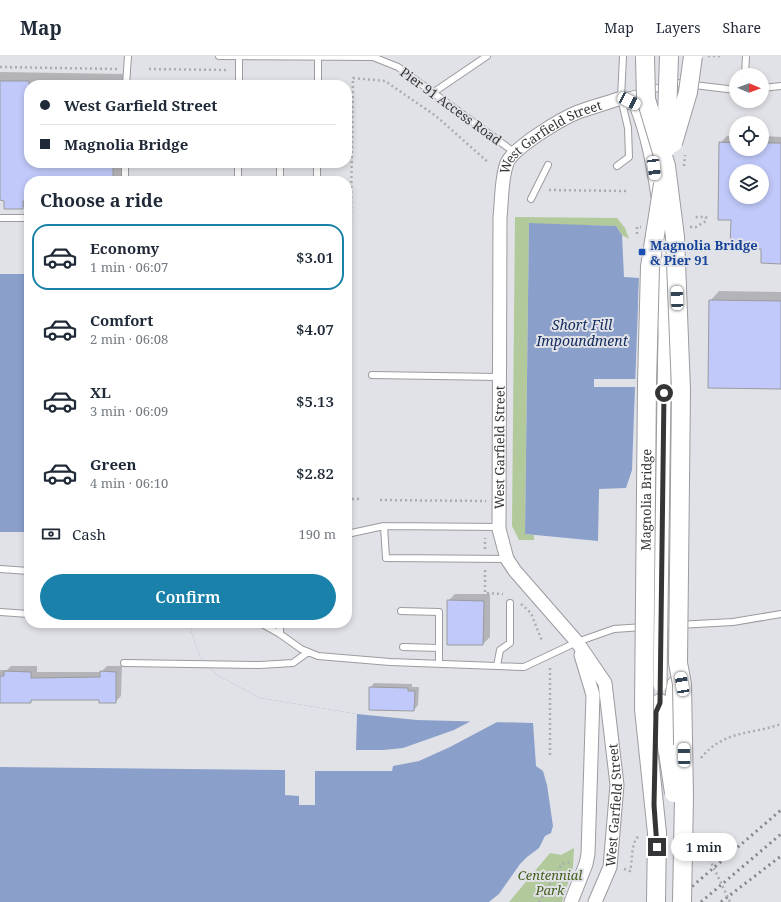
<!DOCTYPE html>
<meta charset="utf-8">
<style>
:root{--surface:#fff;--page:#f6f6f7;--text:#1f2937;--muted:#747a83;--line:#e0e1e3;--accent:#1981aa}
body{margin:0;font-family:"Noto Serif",serif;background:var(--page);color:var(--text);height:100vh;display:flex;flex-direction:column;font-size:15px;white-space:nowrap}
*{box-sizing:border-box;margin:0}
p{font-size:13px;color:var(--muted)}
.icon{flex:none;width:22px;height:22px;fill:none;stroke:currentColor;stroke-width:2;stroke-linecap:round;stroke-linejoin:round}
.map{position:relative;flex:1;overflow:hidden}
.drawer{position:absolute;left:24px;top:120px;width:328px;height:452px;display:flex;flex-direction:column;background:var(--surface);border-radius:16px;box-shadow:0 2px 6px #0003}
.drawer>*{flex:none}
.hud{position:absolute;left:24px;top:24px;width:328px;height:88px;border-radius:16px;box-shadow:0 2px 6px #0003;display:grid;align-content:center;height:88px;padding:0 16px;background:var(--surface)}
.needle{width:26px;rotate:91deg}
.buttons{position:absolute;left:729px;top:12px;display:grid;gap:8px}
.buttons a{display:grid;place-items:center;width:40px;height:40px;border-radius:50%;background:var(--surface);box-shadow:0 2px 6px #0003;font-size:20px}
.end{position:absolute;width:18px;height:18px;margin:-9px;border:5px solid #353537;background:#fff;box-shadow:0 0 0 2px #fff}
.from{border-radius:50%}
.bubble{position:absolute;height:28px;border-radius:14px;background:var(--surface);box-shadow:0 2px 6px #0003;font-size:13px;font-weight:600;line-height:28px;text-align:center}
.car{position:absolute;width:12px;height:24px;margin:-12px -6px;border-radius:5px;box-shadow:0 0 3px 1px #0007;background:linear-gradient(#fff 24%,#345 0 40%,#fff 0 76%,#345 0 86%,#fff 0)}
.hud b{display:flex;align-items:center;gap:14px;height:38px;font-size:15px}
.hud b+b{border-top:1px solid var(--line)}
.hud i{width:10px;height:10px;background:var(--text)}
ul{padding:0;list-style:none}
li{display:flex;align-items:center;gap:12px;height:66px;margin:0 8px 6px;padding:0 8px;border:2px solid transparent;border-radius:16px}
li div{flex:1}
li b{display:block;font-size:15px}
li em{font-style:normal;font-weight:600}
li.current{border-color:var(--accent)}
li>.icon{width:36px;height:36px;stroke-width:1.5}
h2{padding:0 16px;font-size:18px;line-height:48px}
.pay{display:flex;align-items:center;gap:10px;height:44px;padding:0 16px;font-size:15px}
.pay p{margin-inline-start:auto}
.cta{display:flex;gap:8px;margin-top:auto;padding:8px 16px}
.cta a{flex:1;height:46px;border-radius:24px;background:var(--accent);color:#fff;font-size:16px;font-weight:600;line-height:46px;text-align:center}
header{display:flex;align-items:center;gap:24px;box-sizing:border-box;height:56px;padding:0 20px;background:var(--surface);border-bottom:1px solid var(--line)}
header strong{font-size:19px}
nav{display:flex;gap:22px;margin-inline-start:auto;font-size:14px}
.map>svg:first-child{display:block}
.green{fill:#b2c99b}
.water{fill:#8aa0cb}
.pier{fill:#e1e2e7}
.shadow{fill:#0003;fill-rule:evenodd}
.building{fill:#c0c9f9;stroke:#9a9b9f;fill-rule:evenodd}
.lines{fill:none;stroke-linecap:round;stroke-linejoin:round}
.lane-casing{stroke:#9b9ba0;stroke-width:8}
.street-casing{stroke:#9b9ba0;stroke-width:15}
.secondary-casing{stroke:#9b9ba0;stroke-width:20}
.path{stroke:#abacb0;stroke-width:2.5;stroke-dasharray:2 3;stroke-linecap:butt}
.lane{stroke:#fff;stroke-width:6}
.street{stroke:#fff;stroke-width:13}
.secondary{stroke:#fff;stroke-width:18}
.rail{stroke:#848588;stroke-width:3;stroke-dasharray:2 4;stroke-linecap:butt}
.street-bridge-casing{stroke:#9b9ba0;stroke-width:15;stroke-linecap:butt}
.secondary-bridge-casing{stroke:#9b9ba0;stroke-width:20;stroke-linecap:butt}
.path-bridge{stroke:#abacb0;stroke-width:2.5;stroke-dasharray:2 3;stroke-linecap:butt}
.street-bridge{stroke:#fff;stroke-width:13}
.secondary-bridge{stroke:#fff;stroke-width:18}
.route{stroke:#353537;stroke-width:5}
.transit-dot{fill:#1a4fb4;stroke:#e1e2e7;stroke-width:1.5}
.labels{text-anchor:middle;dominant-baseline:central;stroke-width:4;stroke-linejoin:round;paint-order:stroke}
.street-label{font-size:13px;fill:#353537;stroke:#e1e2e7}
.transit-label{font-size:13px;font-weight:bold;fill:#164399;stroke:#e1e2e7;text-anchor:start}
.park-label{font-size:13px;font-style:italic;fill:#435e1c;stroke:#e1e2e7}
.water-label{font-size:14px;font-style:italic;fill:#142d61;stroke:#e1e2e7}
</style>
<header>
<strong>Map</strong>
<nav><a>Map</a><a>Layers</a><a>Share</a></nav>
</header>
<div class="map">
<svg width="781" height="846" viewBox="0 0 781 846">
<rect width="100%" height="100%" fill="#e1e2e7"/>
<path class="green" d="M515,161L617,162L625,172L629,183L622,179L616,170L529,168L525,478L534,479V484H519L512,470Z
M574,792L573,811L562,846H509L550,797L561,799Z"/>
<path class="water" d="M529,167L616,170L622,179L624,221L639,222L632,414L626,432L599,433L598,485L525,478Z
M0,218H29V567H192L191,575L200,601L217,619L260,642L357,658L417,664L533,667L536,710L543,715L547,729L553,770L551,777L545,780L539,792L527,801L520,808L499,838L489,846H0Z"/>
<path class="pier" d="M639,220L641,222L637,334V331H594V323H637Z
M0,476H29V567H192L191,575L200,601L217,619L260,642L357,658L356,694H384L403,692L454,674L473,664L499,665L450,691L419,705L393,710L392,715H315V749H299V740L285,739V714L0,711Z"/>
<path class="shadow" d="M0,16L123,18V29H29V107H122V125H29V146L22,152L5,144H0Z
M727,80H736V93H762V80L781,81V207L762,192L732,163L720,87ZM736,115H762V141H736Z
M719,235L781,236V332L710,245Z
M455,538H490V581L483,588L448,545Z
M11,610H37V616H101L107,610H122L121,640L115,646L100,643H33L30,646H0V614H7Z
M374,627L412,628V631H419L418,649L414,654L370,632Z"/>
<path class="building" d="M0,25H29V107H113V125H29V145H23V153H4V145L0,144Z
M719,86L736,87V93H762V87H781V208L761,207V193L730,192L731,164H718ZM736,115H762V141H736Z
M709,244L781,245V333L708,332Z
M447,544L484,545L483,589H447Z
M4,615L31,616V622L100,621V615L116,616V647H99V644H31V647H0V620H4Z
M369,631L408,632V635H415L414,655L369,654Z"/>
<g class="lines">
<g class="lane-casing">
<path id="lane" d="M219,0L373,1L398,11L514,96
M745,19L746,0
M126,29L128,0
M239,29V0
M318,29V1
M762,32L781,30
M434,36L487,0
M623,41L677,27L736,34
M617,110L629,101L628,72L621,42L623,0
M125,125V107
M238,125V107
M280,125V107
M317,125V107
M531,143L548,109
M0,162H29
M372,319L499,321
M499,471L384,470L386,502L507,503
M347,478L384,470
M0,513L29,515
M401,555L439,556V592L403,591
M0,556L29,558
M256,567L262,568L280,578L301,593L318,600L390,606L524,611L577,586L614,573L644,571
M280,567V578
M659,570L733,566L781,558
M124,607L260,609L293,607L308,596
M439,608V592
M497,610L500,594L510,587V547"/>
</g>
<g class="street-casing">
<g id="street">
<path d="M661,176L665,280L664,337"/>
<path d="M571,846L586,808L588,798L593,639L581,599"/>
<path id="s1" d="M595,846L610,811L617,729L605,627L577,586L515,515L507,503L499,473L500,161C502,144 501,123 507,107C514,91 561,63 578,56C592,51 607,47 621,42L636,49C648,79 653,108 658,140"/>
</g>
</g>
<g class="secondary-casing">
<path id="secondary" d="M668,696L676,629
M655,703L656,656L660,647
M656,846L657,777"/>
</g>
<path class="path" d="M708,0H722
M0,11L117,13
M149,13L229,14
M250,26L254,28L290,29
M684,110L685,99
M549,134L627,135
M690,171H696L706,165V161H693
M637,178V171H641
M347,412L353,22L385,25L436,60L489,107
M347,443H360
M380,444L486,445
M485,493V482
M485,514V537L503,538
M521,548L531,557L542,585
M550,612V699
M701,702C724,674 750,679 781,668
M624,813L630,815C633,805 630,786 640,779
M539,846L562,808L571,806"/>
<use href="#lane" class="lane"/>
<use href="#street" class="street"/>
<use href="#secondary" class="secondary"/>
<path class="rail" d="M674,846L781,754
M701,846L781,778
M721,846L781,800"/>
<g class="street-bridge-casing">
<path id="street-bridge" d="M660,629L664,337"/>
</g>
<g class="secondary-bridge-casing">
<g id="secondary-bridge">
<path d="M645,0L646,43L666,110L675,181L681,334L678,607L682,628L684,741L682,846"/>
<path d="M673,87L688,36L693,0"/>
<path d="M666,93L669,0"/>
<path d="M668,696L674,737"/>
<path id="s2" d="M657,777L644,653L647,327L650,211L663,128"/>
</g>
</g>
<path class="path-bridge" d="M701,785L730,846"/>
<use href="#street-bridge" class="street-bridge"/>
<use href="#secondary-bridge" class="secondary-bridge"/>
</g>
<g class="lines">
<path class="route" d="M657,791L654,749L656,656L660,647L664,337"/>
</g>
<rect class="transit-dot" x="638" y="192" width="8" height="8" rx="2"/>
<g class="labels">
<g class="street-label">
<text transform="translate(451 50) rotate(36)">Pier 91 Access Road</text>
<text stroke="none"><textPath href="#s1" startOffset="830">West Garfield Street</textPath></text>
<text stroke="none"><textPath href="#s1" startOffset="494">West Garfield Street</textPath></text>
<text stroke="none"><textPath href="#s2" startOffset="334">Magnolia Bridge</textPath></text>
<text stroke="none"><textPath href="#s1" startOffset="100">West Garfield Street</textPath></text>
</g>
<g class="transit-label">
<text x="650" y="189">Magnolia Bridge<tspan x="650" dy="15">&amp; Pier 91</tspan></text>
</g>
<g class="park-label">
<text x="550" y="819">Centennial<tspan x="550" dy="15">Park</tspan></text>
</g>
<g class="water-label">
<text x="582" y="268">Short Fill<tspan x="582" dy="16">Impoundment</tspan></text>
</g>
</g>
</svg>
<div class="buttons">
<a><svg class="needle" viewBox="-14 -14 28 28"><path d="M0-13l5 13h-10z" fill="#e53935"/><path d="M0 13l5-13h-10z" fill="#747a83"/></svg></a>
<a><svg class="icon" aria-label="locate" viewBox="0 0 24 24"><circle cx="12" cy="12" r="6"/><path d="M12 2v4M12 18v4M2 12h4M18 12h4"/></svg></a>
<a><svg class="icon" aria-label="layers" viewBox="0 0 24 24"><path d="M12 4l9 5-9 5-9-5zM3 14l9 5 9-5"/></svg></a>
</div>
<i class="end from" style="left:664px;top:337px"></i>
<i class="end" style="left:657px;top:791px"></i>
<div class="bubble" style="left:671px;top:777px;width:66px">1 min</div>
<i class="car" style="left:629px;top:45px;rotate:116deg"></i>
<i class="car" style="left:654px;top:112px;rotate:173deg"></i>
<i class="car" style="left:677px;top:242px;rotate:358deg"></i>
<i class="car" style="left:682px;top:628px;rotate:350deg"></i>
<i class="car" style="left:684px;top:699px;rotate:359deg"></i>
<div class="hud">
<b><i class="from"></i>West Garfield Street</b>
<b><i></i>Magnolia Bridge</b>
</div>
<section class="drawer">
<h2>Choose a ride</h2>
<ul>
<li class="current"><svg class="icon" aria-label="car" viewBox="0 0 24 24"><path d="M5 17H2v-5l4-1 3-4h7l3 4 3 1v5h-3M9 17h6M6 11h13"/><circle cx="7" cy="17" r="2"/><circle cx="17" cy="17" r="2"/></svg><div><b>Economy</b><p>1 min · 06:07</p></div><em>$3.01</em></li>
<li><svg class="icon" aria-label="car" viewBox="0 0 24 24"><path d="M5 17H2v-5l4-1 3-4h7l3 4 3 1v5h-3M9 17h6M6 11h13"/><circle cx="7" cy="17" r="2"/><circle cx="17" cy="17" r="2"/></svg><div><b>Comfort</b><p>2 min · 06:08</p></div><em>$4.07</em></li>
<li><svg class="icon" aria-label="car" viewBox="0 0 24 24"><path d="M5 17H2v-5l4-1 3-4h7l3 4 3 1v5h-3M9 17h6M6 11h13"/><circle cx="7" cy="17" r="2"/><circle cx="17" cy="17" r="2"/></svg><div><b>XL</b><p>3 min · 06:09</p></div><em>$5.13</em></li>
<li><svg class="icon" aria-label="car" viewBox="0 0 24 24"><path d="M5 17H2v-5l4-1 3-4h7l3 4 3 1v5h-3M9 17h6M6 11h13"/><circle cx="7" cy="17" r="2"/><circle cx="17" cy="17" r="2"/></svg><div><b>Green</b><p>4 min · 06:10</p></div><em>$2.82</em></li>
</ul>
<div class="pay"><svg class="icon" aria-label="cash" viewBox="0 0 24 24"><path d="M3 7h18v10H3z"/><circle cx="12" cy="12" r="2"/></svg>Cash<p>190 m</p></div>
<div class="cta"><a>Confirm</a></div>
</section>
</div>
